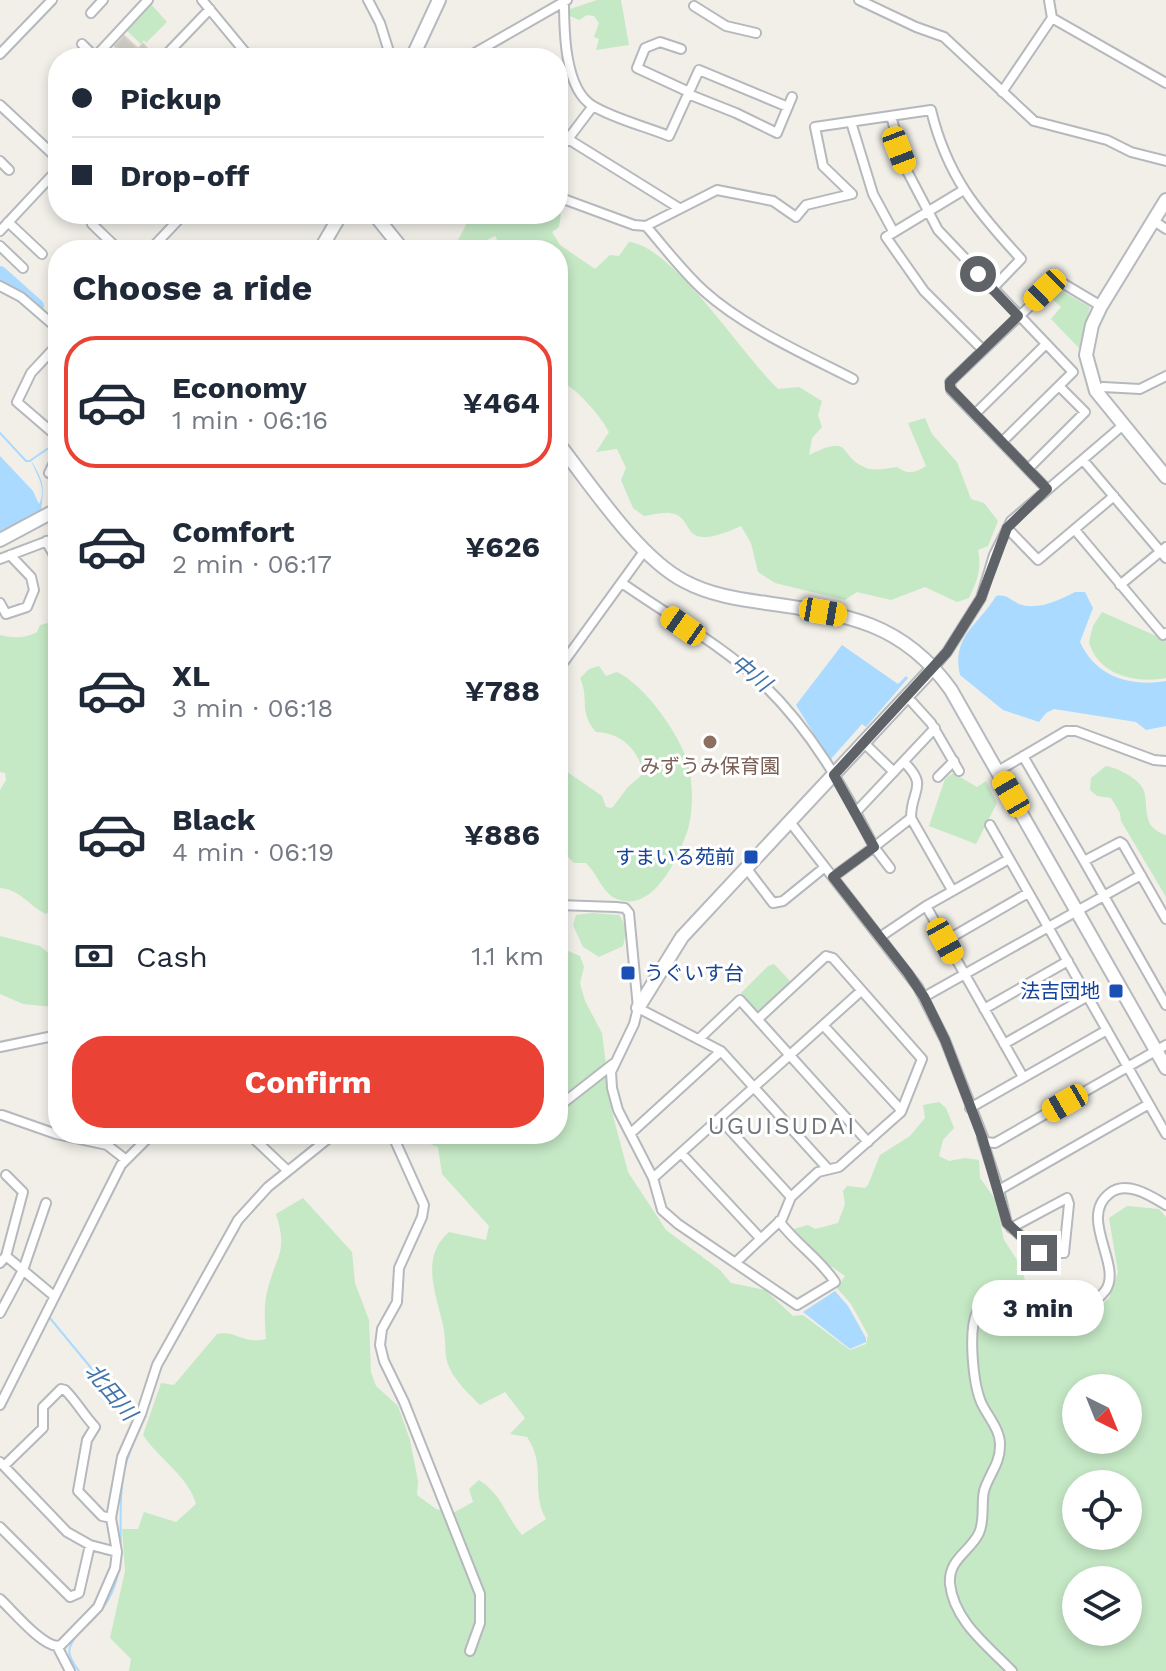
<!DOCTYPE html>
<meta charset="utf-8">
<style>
:root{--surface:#fff;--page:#f6f6f7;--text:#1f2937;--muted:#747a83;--line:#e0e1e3;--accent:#ea4335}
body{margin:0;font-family:"Work Sans","Noto Sans JP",sans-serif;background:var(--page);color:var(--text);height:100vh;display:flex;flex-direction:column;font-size:30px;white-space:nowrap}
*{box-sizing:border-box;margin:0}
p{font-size:26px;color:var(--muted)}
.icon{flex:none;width:44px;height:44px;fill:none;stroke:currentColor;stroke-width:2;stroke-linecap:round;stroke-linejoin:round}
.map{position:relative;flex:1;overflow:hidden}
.details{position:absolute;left:48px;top:240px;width:520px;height:904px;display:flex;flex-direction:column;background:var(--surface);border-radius:32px;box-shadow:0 4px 12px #0003}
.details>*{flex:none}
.banner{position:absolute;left:48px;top:48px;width:520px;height:176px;border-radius:32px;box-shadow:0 4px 12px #0003;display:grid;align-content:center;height:176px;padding:0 24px;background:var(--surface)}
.needle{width:52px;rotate:137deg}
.buttons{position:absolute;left:1062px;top:1374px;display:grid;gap:16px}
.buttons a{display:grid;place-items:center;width:80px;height:80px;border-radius:50%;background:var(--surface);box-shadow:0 4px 12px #0003;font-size:40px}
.end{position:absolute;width:36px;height:36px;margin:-18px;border:10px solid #5f6368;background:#fff;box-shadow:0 0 0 4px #fff}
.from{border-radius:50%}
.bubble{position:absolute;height:56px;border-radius:28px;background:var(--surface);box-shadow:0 4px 12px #0003;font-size:26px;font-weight:700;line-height:56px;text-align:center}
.car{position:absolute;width:24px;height:48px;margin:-24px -12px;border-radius:10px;box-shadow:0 0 6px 2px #0007;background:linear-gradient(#f5c518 24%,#345 0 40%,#f5c518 0 76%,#345 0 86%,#f5c518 0)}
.banner b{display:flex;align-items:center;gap:28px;height:76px;font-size:30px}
.banner b+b{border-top:2px solid var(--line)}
.banner i{width:20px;height:20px;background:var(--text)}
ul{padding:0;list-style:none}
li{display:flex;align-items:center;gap:24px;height:132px;margin:0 16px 12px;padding:0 8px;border:4px solid transparent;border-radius:32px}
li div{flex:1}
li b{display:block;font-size:30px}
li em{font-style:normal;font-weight:700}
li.on{border-color:var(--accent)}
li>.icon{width:72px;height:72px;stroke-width:1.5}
h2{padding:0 24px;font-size:36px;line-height:96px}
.pay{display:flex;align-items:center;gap:20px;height:88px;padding:0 24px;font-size:30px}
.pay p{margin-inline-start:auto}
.button{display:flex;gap:16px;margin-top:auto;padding:16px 24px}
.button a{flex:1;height:92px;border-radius:32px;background:var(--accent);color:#fff;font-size:32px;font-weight:700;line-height:92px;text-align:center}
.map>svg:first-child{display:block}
.green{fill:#c5e8c5;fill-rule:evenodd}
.water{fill:#aadaff}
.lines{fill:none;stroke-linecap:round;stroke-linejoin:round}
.stream{stroke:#aadaff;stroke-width:2}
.river{stroke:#aadaff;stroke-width:14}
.building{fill:#cccac5;stroke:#d6d1c6;stroke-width:2}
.street-casing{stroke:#b5b8bc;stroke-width:12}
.secondary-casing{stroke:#b6babf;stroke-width:16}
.street{stroke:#fff;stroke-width:8}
.secondary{stroke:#fff;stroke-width:12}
.route{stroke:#5f6368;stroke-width:10}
.education-dot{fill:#8d6e63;stroke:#fff;stroke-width:3}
.transit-dot{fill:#1a4fb4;stroke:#fff;stroke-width:3}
.labels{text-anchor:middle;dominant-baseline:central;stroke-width:6;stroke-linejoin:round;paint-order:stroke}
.education-label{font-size:20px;fill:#785e54;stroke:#fff}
.transit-label{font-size:20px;fill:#164399;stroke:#fff;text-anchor:end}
.water-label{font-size:22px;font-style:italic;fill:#4174aa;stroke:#fff}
.quarter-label{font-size:24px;letter-spacing:2px;fill:#70757a;stroke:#fff}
</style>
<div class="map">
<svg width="1166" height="1671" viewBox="0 0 1166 1671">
<rect width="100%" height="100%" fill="#f1efe8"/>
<path class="green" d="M597,0H621L629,45L596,50L599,39L594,37L599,23L594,16L587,15L579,20L570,16L567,10Z
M150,3L167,22L146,43L144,40L141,44L125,29Z
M558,213L561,214L559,227L552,232L560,245L595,269L610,255L619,256L629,242C673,246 743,356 778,389L799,387L822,401L818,415L822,427L812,438L809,455C854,434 836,454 864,467C874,472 887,468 897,467C908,475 915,473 926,466L908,423L925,418L932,434L957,462L971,499L984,503L998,521L988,546L978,550C982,569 977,581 969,598L957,602L925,587L891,600L857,592L845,600L775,583L758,572L751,543L741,526C675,556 698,516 670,513C662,512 652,515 644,516L633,508L621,480L626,468L617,449L596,452L609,432C602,418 574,384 558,381V250H502L495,236L481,243L470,240L456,244L466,225L463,214H529L541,220L545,214Z
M1052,291H1062L1090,307L1080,349L1051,319L1061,307L1048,295Z
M1102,612L1163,639L1166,636V678C1136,684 1098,675 1089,642L1093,626Z
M48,623L58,630V905L46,914C28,905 21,890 0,888V790L6,780L5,773L0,772V635C13,638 25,639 37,632L40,625Z
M599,666L606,676L617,672C645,685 683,738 689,768C693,786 693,812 688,829C679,856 654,914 617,899C602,893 597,873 586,863H574C550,842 558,799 558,770L563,769L602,796L606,807L612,808L628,787L644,773C637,749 622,733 596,732C578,711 590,701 580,678L589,669Z
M1106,766C1118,768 1140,779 1144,791C1149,809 1141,827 1166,835V897L1121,821L1120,813L1111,798L1097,796L1090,790L1091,778Z
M953,773L977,787L986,781L997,803L976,844L929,826L945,779Z
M592,913L619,915C627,926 626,934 623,946L599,957L583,947L573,925L576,915Z
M0,936L40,946L58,961V1003L53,1007L23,1004L0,994Z
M558,939L566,950L580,956L584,967L580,983L585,1001L602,1033L612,1112L628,1172L666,1230L720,1270L731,1283L765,1290L793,1316L803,1315L850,1350L866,1344L868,1335L851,1304L837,1288L845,1276L798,1243L790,1230L808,1225L815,1229L838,1223L845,1204L843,1191L847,1186L865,1188L868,1185L880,1155L910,1136L925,1118L923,1105L939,1102L946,1108L954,1128L943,1140L939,1156L949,1161L965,1158L979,1160L980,1178L995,1199L1004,1240L1021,1266L1033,1309L1061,1320L1089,1316L1109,1298L1118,1272L1109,1218L1127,1206L1159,1209L1166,1217V1671H129L131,1659L110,1638L125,1571L122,1529H138L144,1512L176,1522L196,1504C189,1477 159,1459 143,1435L161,1383L174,1385L217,1334C237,1330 242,1345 266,1339C265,1322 263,1305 268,1288C277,1254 288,1252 276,1214L303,1198L352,1252L355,1283L369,1320L371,1372L376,1386L398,1406L410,1440L418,1481L417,1495L436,1509L453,1513L473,1502L469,1489L479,1480C504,1497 503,1512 522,1535L546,1519C530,1491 547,1466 527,1437L510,1434L525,1418L505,1392L480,1405C468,1393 456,1382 449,1367C444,1356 446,1342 444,1330C438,1297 418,1259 449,1232L486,1240L489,1226L442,1174L438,1147L420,1140L417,1134H558ZM1076,1388H1128V1440H1076ZM1076,1484H1128V1536H1076ZM1076,1580H1128V1632H1076Z
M774,964L790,981L787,987L757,1013L741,993L768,966Z"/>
<path class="water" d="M0,456L33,491L39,504C48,488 35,473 31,460C45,484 44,485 41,511L0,531Z
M1075,592H1085L1093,608L1080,642C1096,677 1130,687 1166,681V726L1146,730L1136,722L1054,709L1046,713L1039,722L1003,710L960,675C951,636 979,625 996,596C1007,594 1010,600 1019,604C1038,611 1059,600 1075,592Z
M842,645L898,684L906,676L908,678L866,727L862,724L830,760L796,705Z
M835,1291L848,1306L866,1338V1342L850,1349L803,1312Z"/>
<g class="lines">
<path class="stream" d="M0,433L26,461H30
M31,460L56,443
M137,1154L160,1134
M127,1164L49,1317L135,1421
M84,1628C137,1584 114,1536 123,1477C125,1461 133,1444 139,1429
M79,1671C66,1654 66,1649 79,1632"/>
<path class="river" d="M0,273L37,306"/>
</g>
<path class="building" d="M124,36L138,49L143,44L156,58H125L115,46Z"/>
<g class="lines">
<g class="street-casing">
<path id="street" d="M202,0L250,58
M368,0L380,23L391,58
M564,0C564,29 564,89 593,106C615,119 644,126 669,136L689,92
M859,0L916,27L944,37L1034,121L1107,140L1131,152L1166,161
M694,6L726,26L756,33
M91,13L103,0
M1052,18L1166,83
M82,44L95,57L148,0
M681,49L660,42L645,48L637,68L689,92L699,70L788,107
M0,54L52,0
M163,58L210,9
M466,58L567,0
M1002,92L1052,18L1049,0
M688,94L736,113L777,133L792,97
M0,105L58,159
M891,116L906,169L938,230L1073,372L1002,442
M851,122L873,194L893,231
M568,139L593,106
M563,144L568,139L679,208
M0,161L9,170
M962,191L886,237L924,291L983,350
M558,197L634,225L646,226C665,248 682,271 704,291C744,327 804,354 853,379
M87,214L88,215
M324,214L336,225
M1154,221L1166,229
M8,222L42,254
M92,224L119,250
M646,226L717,190L773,201L796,217L806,205L852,194L823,166L815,127L931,110C947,176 976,210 1021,259L992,289
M0,231L58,169
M0,246L23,268
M150,250L184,214
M0,286L21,297L58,329
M58,344L31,373L17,402L53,433L58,443
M1096,391L1103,387L1140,389L1166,376
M975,414L1046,344
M1083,460L1166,558
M1028,469L1085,412L1059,386
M49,473L58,454
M1047,489L951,390L950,382L1052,285L1064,284L1101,306
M1007,528L1038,560L1114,496
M1075,530L1163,635L1166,633
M46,541L58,562
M0,559L58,537
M622,583C666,614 725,647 763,684C811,730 844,788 874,847L833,877
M1120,585L1166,547
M0,603L6,614L27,607L34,590L31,577L10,555
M934,667L947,652L981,598L994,555L1011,521L1122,426
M558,670L645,550
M912,702L931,723L959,771
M864,743L894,772
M1023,756L1084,861L1120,842L1123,844L1166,919
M904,762C929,787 911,789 911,818L952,890
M998,771L1066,731H1076L1154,760L1166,761
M938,777L954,761
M856,812L935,728
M790,822L918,987L945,1040L985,1142L995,1143L1166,1045
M990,825L1166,1134
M1009,859L926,906L1023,1077
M1084,861L1166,1005
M890,868L874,847L911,818
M747,869L773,903L783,901L825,867
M558,905L616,907L625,908L629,913L638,1008L634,1024L611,1072L612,1088L618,1110L653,1178L662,1210L678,1224L797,1305L835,1282C820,1259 797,1245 779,1221
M880,937L926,906
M945,941L1028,893
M924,997L1141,875
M638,1008L721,1051L828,1169
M984,1009L1068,961
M823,1025L901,1110
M699,1039L740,1000L868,1142
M1004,1044L1088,996
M0,1047L58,1035
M558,1107L613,1064
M970,1108L1107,1030
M2,1115L56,1134L107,1145L125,1159
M720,1119L791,1197
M631,1133L721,1051
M249,1134L288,1171
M392,1134L424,1205L422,1217L399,1268L397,1302L382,1329L380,1345L384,1361L404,1402L480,1594V1623L470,1651
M982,1138L999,1190
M682,1154L760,1238
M653,1178L861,991
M1011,1228L1067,1198L1069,1204L1064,1253H1039L1007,1223L999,1190L1149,1104
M6,1256L54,1296
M0,1263L6,1256L23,1192L6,1175
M735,1263L782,1219L791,1197L818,1172L839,1167L901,1112L922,1059L833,958L826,956L758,1019
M0,1313L23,1270L46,1203
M0,1405L121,1165L152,1134
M0,1462L67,1532L90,1545L117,1552
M4,1466L43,1428V1407L61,1389L65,1390C77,1402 83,1414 95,1427L87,1440L78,1491L102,1516L111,1518
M0,1527L70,1597L79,1593L90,1545
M0,1599C13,1611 40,1644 57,1646L70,1671
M57,1646L61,1645L98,1607L115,1568L117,1552L111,1518L122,1457L141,1414L157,1365L238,1220L268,1187L334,1134
M1012,1671C988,1646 954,1621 950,1584C948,1559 970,1552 979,1533C985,1520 981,1505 984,1491C989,1474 1000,1464 1000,1446C1001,1430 987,1416 981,1402C973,1383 968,1330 977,1312C1011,1253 1057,1350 1105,1291C1124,1266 1077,1218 1110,1193C1127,1180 1151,1196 1166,1205"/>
</g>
<g class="secondary-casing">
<path id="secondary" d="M412,58L439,0
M1166,200L1101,306L1092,325L1086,355L1096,391L1166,477
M374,214L403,250
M320,250L341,214
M558,443C591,485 638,557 684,581C710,595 738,599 766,603C844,614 902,621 951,690L1166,1068
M0,540L58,509
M638,1008L682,937L934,667"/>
</g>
<use href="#street" class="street"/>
<use href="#secondary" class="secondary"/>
</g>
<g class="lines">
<path class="route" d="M978,274L1018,316L950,382V388L1047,489L1007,528L981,598L947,652L834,775L874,847L833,877L908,973L924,997L945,1040L982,1137L1007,1223L1039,1253"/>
</g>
<circle class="education-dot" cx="710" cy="742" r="8"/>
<g class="transit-dot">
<rect x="743" y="849" width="16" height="16" rx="4"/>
<rect x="620" y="965" width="16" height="16" rx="4"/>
<rect x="1108" y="983" width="16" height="16" rx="4"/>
</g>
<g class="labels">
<g class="education-label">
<text x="710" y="766">みずうみ保育園</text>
</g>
<g class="transit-label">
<text x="735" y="857">すまいる苑前</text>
<text x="644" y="973" text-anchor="start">うぐいす台</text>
<text x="1100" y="991">法吉団地</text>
</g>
<g class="water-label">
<text transform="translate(751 673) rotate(39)">中川</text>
<text transform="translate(111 1392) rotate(50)">北田川</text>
</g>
<g class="quarter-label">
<text x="782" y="1126">UGUISUDAI</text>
</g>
</g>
</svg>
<div class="buttons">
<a><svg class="needle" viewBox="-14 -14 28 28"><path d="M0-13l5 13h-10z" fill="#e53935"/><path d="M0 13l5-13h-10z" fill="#747a83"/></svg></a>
<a><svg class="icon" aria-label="locate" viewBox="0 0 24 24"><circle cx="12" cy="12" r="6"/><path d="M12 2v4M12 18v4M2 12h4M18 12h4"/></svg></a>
<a><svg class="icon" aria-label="layers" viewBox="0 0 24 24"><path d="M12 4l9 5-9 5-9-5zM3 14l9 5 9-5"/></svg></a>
</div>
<i class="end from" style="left:978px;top:274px"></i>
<i class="end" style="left:1039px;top:1253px"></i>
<div class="bubble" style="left:972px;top:1280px;width:132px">3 min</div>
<i class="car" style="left:899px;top:150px;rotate:159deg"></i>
<i class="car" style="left:1045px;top:290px;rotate:226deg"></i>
<i class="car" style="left:823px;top:612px;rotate:100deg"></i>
<i class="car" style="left:683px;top:626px;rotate:305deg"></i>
<i class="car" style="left:1011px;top:794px;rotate:330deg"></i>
<i class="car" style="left:945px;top:941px;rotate:151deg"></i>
<i class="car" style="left:1065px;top:1103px;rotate:240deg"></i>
<div class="banner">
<b><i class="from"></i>Pickup</b>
<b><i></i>Drop-off</b>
</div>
<section class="details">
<h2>Choose a ride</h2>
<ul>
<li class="on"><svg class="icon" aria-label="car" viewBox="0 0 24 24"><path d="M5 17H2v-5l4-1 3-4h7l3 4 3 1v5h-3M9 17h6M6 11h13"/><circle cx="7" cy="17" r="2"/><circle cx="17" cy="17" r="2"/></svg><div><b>Economy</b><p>1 min · 06:16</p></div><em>¥464</em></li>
<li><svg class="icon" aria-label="car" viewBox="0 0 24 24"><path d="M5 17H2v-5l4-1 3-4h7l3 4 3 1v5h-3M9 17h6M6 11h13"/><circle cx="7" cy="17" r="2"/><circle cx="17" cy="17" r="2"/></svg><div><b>Comfort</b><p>2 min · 06:17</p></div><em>¥626</em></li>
<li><svg class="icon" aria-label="car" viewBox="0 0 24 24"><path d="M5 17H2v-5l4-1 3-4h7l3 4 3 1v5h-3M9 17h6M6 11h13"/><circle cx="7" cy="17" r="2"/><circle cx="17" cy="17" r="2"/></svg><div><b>XL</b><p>3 min · 06:18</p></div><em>¥788</em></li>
<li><svg class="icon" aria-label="car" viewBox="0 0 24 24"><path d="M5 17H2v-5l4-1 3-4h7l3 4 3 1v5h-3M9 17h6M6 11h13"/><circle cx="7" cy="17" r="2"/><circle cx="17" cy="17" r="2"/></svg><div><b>Black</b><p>4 min · 06:19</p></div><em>¥886</em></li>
</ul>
<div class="pay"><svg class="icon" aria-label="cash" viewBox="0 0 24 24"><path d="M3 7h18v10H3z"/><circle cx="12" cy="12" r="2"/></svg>Cash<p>1.1 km</p></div>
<div class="button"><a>Confirm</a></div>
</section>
</div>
